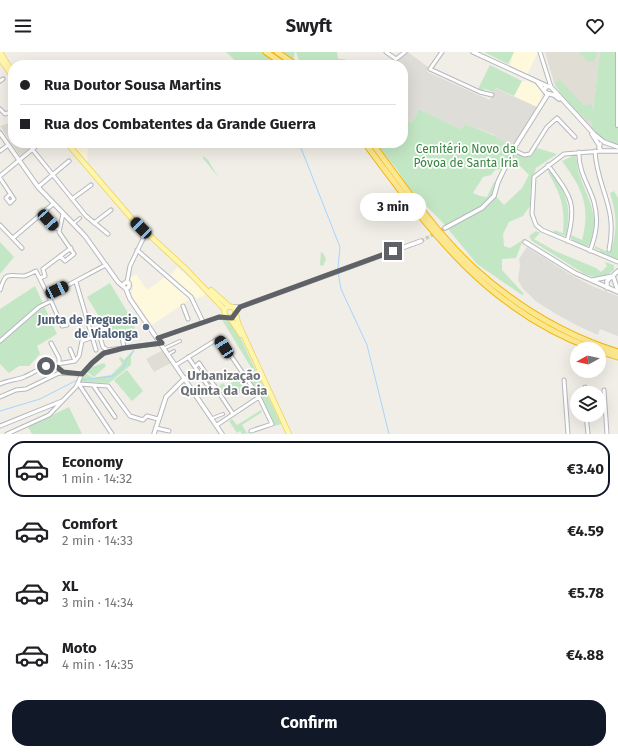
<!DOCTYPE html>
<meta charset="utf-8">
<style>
:root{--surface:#fff;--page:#f6f6f6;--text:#202124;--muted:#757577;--line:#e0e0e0;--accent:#111827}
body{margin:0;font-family:"Fira Sans",sans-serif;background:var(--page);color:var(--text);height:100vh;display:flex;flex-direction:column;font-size:15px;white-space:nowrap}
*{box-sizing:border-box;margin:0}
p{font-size:13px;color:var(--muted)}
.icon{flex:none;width:22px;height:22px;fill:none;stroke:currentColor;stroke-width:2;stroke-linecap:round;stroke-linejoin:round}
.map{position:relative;height:382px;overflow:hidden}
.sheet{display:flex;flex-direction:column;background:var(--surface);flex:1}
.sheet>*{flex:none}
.guide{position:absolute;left:8px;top:8px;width:400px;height:88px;border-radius:16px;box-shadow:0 4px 16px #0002;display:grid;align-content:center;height:88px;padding:0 12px;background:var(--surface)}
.needle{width:26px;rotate:262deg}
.controls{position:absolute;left:570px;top:290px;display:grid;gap:8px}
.controls a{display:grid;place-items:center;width:36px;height:36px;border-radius:50%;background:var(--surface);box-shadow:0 4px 16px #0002;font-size:20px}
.end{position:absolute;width:18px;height:18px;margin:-9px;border:5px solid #5e6166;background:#fff;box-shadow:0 0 0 2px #fff}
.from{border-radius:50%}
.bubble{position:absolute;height:28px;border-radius:14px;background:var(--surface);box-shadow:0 4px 16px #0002;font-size:13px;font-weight:700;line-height:28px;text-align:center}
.car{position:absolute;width:12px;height:24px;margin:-12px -6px;border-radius:5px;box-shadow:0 0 3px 1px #0007;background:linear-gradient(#222 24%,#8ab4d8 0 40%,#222 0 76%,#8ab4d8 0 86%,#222 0)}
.guide b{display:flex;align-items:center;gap:14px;height:38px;font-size:15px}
.guide b+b{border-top:1px solid var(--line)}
.guide i{width:10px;height:10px;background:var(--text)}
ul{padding:7px 0 0;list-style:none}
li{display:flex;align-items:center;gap:12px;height:56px;margin:0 8px 6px;padding:0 4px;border:2px solid transparent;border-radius:16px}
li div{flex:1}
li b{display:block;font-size:15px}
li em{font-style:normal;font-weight:700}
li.on{border-color:var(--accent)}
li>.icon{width:36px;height:36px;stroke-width:1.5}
.cta{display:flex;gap:8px;margin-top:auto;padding:8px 12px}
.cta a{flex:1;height:46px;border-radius:16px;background:var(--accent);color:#fff;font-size:16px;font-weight:700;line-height:46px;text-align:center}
header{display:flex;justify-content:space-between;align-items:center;height:52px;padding:0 12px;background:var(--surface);font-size:18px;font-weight:700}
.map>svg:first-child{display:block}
.commercial{fill:#fef8dd}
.industrial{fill:#dfddd8}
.education{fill:#e0ddd4}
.green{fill:#c3e7c5}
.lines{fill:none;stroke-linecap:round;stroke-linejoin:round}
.stream{stroke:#a8d4fe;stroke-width:1}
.tertiary-tunnel{stroke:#cccbc6;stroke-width:3.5;stroke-dasharray:3.5 2;stroke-linecap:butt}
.pedestrian-casing{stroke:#b6b8bd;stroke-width:4}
.minor-casing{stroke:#b6b8bd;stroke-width:5}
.tertiary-casing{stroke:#b6b8bd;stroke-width:5.5}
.primary-casing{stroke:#f0d05f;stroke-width:6}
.motorway-casing{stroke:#f3b603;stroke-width:7}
.pedestrian{stroke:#fff;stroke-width:2}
.minor{stroke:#fff;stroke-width:3}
.tertiary{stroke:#fff;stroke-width:3.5}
.primary{stroke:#fef6ad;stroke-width:4.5}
.motorway{stroke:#fce791;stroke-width:5}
.route{stroke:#5e6166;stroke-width:5}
.service-dot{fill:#5c6f8a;stroke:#fff;stroke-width:1.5}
.labels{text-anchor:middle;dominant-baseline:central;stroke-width:3.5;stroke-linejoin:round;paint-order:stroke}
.park-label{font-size:12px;fill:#36853f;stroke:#fff}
.service-label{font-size:12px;font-weight:bold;fill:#4e5e75;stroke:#fff;text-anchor:end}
.neighbourhood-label{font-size:13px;font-weight:bold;fill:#6f7378;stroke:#fff}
</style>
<header><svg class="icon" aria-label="menu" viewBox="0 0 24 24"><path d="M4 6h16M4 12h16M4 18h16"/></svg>Swyft<svg class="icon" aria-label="heart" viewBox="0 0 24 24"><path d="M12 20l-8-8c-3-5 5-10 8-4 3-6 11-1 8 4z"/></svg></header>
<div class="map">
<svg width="618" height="382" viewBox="0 0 618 382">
<rect width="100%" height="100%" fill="#f0eee6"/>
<path class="commercial" d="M514,0H538L527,23L510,13Z
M522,29H527L537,33L542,39L541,49L537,55L514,44Z
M71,91H88L87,111L74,95Z
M177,215L203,237L205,243L197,247L171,223Z
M136,222L147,238L165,225L190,247L152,273L131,243L133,234L130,226Z"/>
<path class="industrial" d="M408,0L428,15L427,20L490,48L495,36L537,55L513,95L495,85V83L466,72L460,77L419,57L412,71L403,67V13H390Z
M527,195L571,223L594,235L618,244V284L600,277L598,283L578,274L556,262L537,250L523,237L518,228L520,213L519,207Z"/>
<path class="education" d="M545,0H600L591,77L555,34Z
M13,70V91H36L20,104L0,74Z
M163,298L171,311L154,320L146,307Z"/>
<path class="green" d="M226,0H295L292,13H240Z
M296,0H337L338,7H345L347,13H301Z
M484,0H514L508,12Z
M579,0H597L594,10L587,9Z
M600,0H618V93L603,87L591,77Z
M490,13L522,29L514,44L496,36L493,40L485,37L481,39L478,37Z
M560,28L584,54L591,52L593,58L592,69C584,70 557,40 555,31Z
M419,57L460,77L466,72L495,84V85L513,95L503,116L495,118L491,123L483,125L473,141L480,144L487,145L494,130L495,131L493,141L504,153L522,136L529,123L512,106L515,100C525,106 529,104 537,96L557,102L536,116L531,133L530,154L523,164L509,170L503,182L504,194L510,196L523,188L516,206L502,207V218L524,242L522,243L477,212L443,171L407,134L398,119L376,91H403V67L412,71Z
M575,103C578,109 577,115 579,121C587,148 600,160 591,190L592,192C585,197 578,191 571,188V183L582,188C591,154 582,136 562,109Z
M203,104L208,108L218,125L203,106Z
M550,118C567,144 572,153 566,184L553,181L554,178L563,181C565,152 561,144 548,120Z
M614,139L618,146V208L599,200L600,198L595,197V194L610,201C618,180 617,162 610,141Z
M536,179L540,181L534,187L555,199L596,216L601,220L607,214L605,210L614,213V218C603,227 595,227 583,221L532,189L529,184Z
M0,190L14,205L0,222Z
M321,200L323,201L326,207L323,214L320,213Z
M110,231L131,266L129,267L135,276L127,281L111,284L87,245Z
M35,234L57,282L37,294L40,302L29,314H19L9,321L0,312V257Z
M221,266L230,270L241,287L281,372L275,374L263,351L247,328L255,322Z
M135,296L131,305V313L109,331L80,330L86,321L93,326L111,323L122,312L119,306L121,305L124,308Z
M104,311L106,314L94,325L87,320L89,316Z
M127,318L143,339L132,349L114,328Z
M233,323L238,330L243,327L248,334L236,345L230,337L224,341L219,334L223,331L226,335L234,329L231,324Z
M69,355L82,382H32L28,375Z
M261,358L262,360L242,373L247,381L250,379V381L242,382L240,379L237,381L229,369L232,367L237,373Z"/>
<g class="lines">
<path class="stream" d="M299,91L340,195L338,216
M338,220L341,237L367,293L389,382
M81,328L113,324L124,315L126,308L134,299
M0,359L40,347L77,328"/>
<path class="tertiary-tunnel" d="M421,189L445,176"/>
<g class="pedestrian-casing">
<path id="pedestrian" d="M617,74V0
M73,172L80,166
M165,296L180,289
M169,302L174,299
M213,366L223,362"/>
</g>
<g class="minor-casing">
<path id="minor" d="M386,0L396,7L405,0
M442,0L430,17L480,40L492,43
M540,0L551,35
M0,29L3,27
M0,57L5,62L13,59
M32,97L86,164L108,182
M514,98L524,103L530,102L547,75L557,66L575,85
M0,99L8,93
M595,99C597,138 618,153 609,198
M602,99L564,102L534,125L532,162L536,173L542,178L618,210
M579,100C578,119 589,133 594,150C599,168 596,183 590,199
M548,113C570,144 578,150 567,189
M0,124L40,91
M0,126L14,147L10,151L6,146L10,142
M38,135L69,109
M72,147L91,133
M48,169L54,176L59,177
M94,171L111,158
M0,173L22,196
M13,186L53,152
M137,198L191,245L203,270
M60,204L65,209L74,202L59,180L63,162
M40,226L45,224L43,217L71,196
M76,230L96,298
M127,230L130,214L143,187L142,177
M0,238C6,219 7,224 24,224C28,223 32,221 36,219L48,243
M51,249L62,274L67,273
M183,254L188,267
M99,282L103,295L107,298L162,291
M122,284L124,296
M158,286L219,265L228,266
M0,289L39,255L51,249L48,243C68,234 86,223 106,213
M51,291L59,306V311
M70,297L75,309
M188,305L210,337L215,334
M75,309L79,304L82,289L93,285
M51,313L75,309
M176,313L219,286L259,345L272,372L251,379
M195,315L199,311L233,362
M564,328L568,382
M78,331L112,382
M0,332C8,328 17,328 24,325C37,320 50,306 63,320
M79,332L108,334L130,364L143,368L147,364L158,367
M93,333L115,365
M585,335V341
M604,338L607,382
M0,345L16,338L26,337L59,321L82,322
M586,363L588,382
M217,373L259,345
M0,374L62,349
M156,376L169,379
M7,382L49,363L76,335L82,322L92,311L102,302L117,298"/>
</g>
<g class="tertiary-casing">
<path id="tertiary" d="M473,0L547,34
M538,31L546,41L554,43L559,47
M544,38L547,34L551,35L594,82L604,90L618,95
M0,81L38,135L85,184L118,230L126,237L130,247L222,382
M592,82L599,93
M600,92L599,96L602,99H618
M445,176L482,156L494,144L498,130L516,93L548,42
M525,190L575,221L618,240
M613,224L618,239
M593,228L613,224
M123,233L126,230L129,231V235L126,237
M607,236V229L618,219
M233,255H240L421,189
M236,259L240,255
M154,382L166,345L185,326"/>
</g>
<g class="primary-casing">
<path id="primary" d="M0,0L13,21
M0,7L13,25
M67,91L133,168L187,218L225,258
M211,238L230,255
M224.5 260a5.5 5.5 0 1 1 11 0a5.5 5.5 0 1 1-11 0Z
M236,262L238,271L289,382
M230,266L241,283"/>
</g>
<g class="motorway-casing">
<path id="motorway" d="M266,0L285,13
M277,0L296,13
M365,91C430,179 487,258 594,297
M372,91C404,134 435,180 474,216C516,254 564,283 618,300
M599,299L618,305"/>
</g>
<use href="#pedestrian" class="pedestrian"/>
<use href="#minor" class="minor"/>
<use href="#tertiary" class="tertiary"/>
<use href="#primary" class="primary"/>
<use href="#motorway" class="motorway"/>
</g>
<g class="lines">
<path class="route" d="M46,314L57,315L63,320L82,322L92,311L104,301L124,296L162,291L158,286L219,265L232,266L240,255L393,199"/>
</g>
<circle class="service-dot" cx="146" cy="275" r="4"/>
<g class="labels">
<g class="park-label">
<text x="466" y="97">Cemitério Novo da<tspan x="466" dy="14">Póvoa de Santa Iria</tspan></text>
</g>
<g class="service-label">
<text x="138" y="268">Junta de Freguesia<tspan x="138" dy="14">de Vialonga</tspan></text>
</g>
<g class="neighbourhood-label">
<text x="224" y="323">Urbanização<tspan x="224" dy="15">Quinta da Gaia</tspan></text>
</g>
</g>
</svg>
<div class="controls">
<a><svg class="needle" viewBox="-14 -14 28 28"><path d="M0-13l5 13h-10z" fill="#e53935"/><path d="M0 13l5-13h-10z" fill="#757577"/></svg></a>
<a><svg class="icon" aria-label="layers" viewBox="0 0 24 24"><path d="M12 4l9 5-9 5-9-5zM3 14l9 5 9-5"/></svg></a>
</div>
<i class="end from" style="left:46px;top:314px"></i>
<i class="end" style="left:393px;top:199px"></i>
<div class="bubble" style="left:360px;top:141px;width:66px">3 min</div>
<i class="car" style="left:48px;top:168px;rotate:138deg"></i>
<i class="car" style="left:141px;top:176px;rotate:315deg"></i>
<i class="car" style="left:57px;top:238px;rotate:65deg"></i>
<i class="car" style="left:224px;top:295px;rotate:327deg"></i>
<div class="guide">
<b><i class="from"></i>Rua Doutor Sousa Martins</b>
<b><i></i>Rua dos Combatentes da Grande Guerra</b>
</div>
</div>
<section class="sheet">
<ul>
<li class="on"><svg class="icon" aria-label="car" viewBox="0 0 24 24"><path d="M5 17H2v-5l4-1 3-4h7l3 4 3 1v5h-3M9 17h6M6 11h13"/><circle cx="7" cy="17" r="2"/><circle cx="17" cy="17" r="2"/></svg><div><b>Economy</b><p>1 min · 14:32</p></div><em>€3.40</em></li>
<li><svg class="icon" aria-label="car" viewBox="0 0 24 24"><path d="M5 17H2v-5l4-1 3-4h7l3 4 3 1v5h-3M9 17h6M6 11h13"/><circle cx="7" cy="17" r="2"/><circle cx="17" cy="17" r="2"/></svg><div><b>Comfort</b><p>2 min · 14:33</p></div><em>€4.59</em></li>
<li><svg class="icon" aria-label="car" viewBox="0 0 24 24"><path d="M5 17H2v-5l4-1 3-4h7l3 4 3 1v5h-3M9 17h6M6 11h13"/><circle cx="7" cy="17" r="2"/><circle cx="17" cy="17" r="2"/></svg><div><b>XL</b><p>3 min · 14:34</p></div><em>€5.78</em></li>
<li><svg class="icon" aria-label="car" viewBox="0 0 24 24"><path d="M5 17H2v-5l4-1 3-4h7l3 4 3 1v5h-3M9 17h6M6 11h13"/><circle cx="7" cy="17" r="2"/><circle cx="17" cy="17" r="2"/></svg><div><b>Moto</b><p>4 min · 14:35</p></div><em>€4.88</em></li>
</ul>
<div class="cta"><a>Confirm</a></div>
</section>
